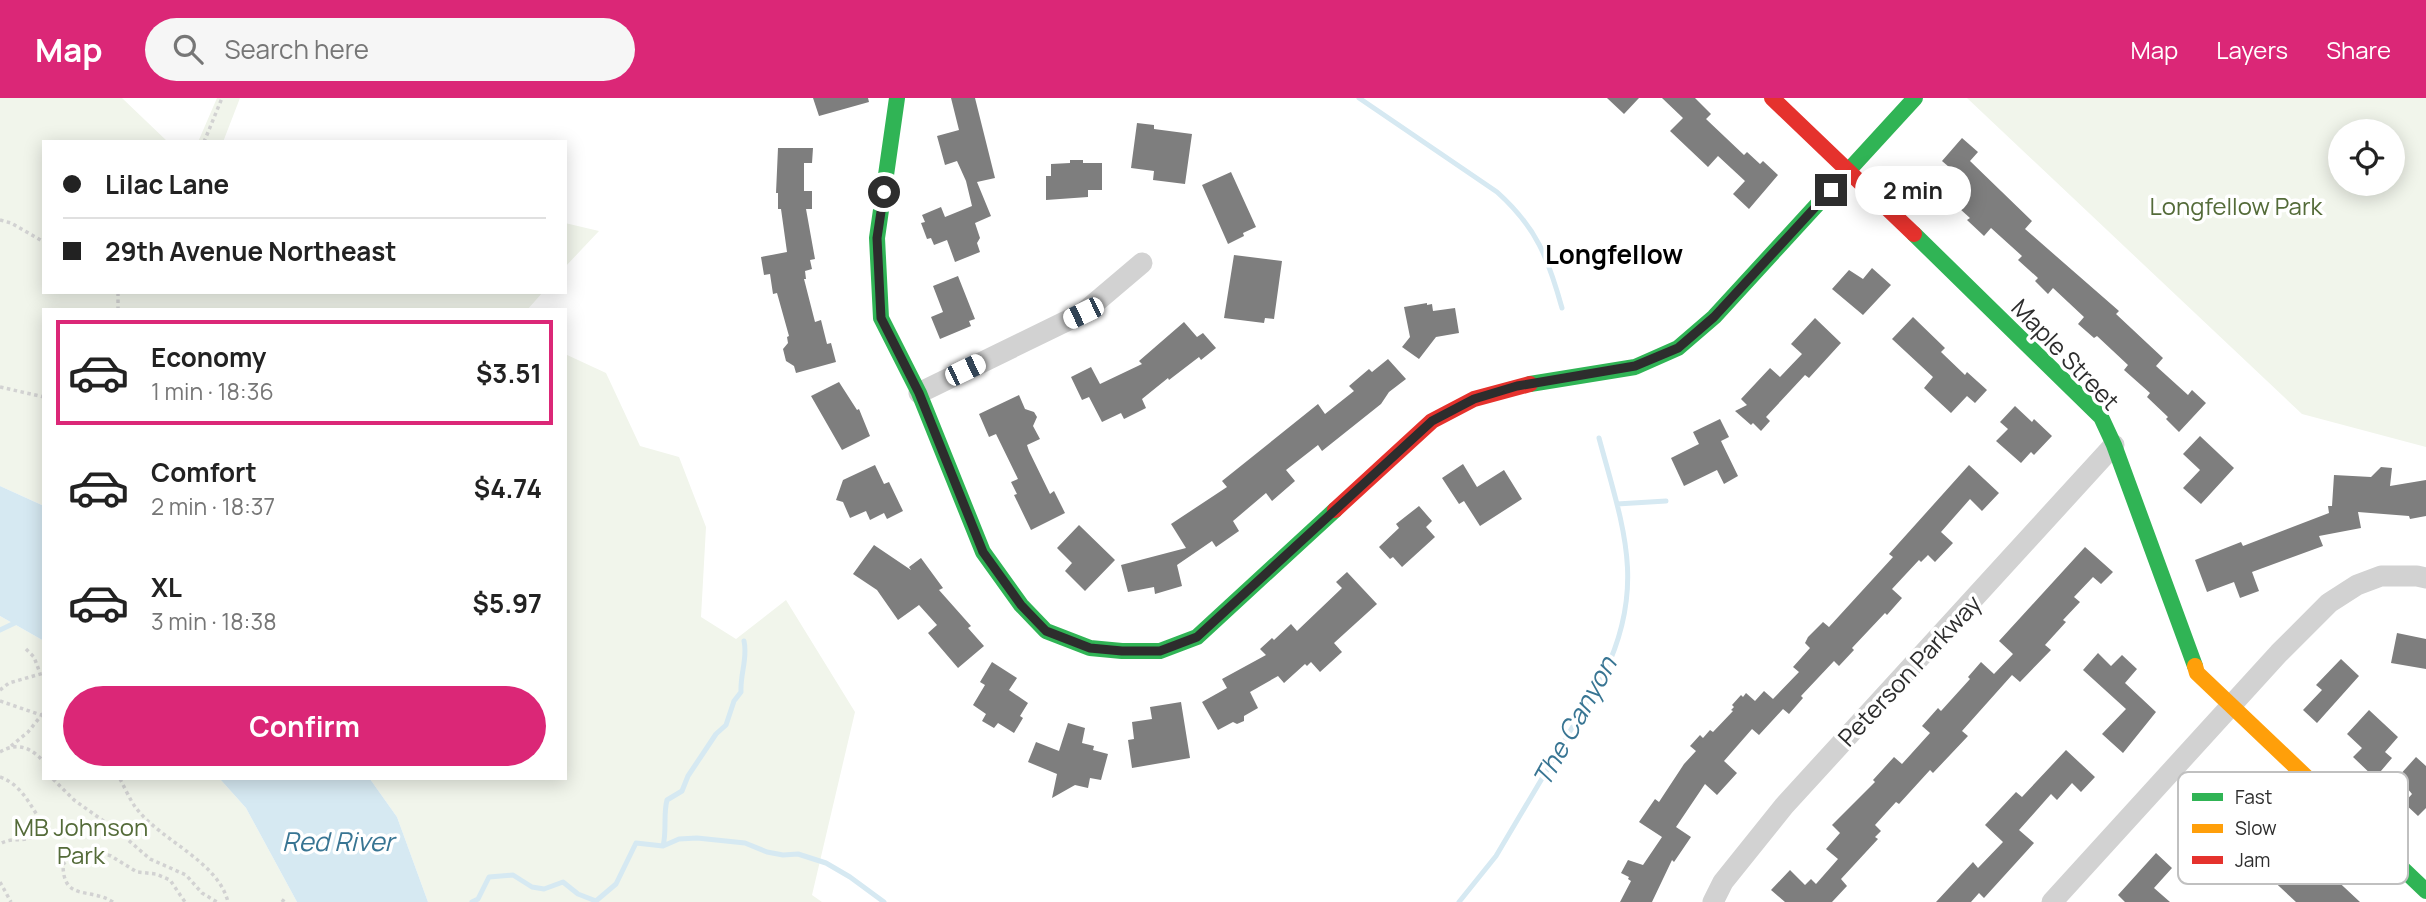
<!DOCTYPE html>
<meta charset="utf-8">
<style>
:root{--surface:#fff;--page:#f6f6f6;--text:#222;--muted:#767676;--line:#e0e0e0;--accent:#db2777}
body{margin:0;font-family:Manrope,sans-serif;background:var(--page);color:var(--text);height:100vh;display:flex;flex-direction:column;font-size:26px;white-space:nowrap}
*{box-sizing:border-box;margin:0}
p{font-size:23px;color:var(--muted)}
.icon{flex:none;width:38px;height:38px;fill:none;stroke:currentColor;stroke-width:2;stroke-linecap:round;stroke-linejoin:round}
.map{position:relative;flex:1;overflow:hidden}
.details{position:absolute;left:42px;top:210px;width:525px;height:472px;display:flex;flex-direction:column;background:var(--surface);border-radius:0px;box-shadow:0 4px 18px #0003}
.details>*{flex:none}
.banner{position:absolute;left:42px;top:42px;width:525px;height:154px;border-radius:0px;box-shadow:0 4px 18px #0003;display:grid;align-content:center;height:154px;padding:0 21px;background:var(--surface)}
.tools{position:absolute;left:2328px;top:21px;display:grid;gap:14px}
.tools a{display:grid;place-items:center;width:77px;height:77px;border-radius:50%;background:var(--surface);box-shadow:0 4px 18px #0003;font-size:35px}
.end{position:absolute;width:32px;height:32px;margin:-16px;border:9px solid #2d2d2d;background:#fff;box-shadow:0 0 0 4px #fff}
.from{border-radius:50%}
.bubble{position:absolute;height:49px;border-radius:24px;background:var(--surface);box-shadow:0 4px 18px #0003;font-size:23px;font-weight:700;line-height:49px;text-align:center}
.car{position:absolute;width:21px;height:42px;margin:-21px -10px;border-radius:9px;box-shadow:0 0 5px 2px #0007;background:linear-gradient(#fff 24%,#345 0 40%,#fff 0 76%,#345 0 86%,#fff 0)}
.banner b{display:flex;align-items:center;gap:24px;height:66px;font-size:26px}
.banner b+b{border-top:2px solid var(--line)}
.banner i{width:18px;height:18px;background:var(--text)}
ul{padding:12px 0 0;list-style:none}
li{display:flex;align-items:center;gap:21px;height:105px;margin:0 14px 10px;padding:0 7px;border:4px solid transparent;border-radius:0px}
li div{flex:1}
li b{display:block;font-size:26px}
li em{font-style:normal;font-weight:700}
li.active{border-color:var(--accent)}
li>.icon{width:63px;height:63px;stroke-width:1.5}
.action{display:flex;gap:14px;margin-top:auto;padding:14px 21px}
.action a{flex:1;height:80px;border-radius:42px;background:var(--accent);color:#fff;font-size:28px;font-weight:700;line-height:80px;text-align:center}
header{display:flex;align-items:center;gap:42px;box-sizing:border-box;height:98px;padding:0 35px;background:var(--accent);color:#fff}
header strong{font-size:33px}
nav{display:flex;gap:38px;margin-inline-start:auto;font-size:24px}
.search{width:490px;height:63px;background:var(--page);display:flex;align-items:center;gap:18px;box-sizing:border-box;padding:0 24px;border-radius:38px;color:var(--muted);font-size:26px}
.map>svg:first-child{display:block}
.green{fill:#f1f5eb;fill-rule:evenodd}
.water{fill:#d6e9f2}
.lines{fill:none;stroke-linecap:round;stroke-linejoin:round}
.stream{stroke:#d6e9f2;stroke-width:5}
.building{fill:#7e7e7e}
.path{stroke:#d2d2d2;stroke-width:3.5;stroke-dasharray:3.5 3.5;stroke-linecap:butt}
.street{stroke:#d2d2d2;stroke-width:21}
.fast{stroke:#30b455;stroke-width:16}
.slow{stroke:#ff9f0a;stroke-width:16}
.jam{stroke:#e5322d;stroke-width:16}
.route{stroke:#2d2d2d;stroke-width:9}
.labels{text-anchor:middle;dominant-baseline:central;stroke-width:7;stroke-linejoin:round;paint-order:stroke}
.park-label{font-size:24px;fill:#546b39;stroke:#fff}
.street-label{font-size:24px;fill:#2d2d2d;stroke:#fff}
.neighbourhood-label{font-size:26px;font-weight:bold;fill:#000;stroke:#fff}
.water-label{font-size:26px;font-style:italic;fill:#387593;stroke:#fff}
.key{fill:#fff;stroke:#c0c0c0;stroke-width:2}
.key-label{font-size:19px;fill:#2d2d2d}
</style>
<header>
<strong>Map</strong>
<div class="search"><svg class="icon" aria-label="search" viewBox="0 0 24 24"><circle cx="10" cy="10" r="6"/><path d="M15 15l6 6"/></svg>Search here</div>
<nav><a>Map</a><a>Layers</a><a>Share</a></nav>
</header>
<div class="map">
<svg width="2426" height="804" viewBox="0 0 2426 804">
<rect width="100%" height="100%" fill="#fff"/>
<path class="green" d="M0,0H122L168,44H44V194H543L527,212H44V408L0,388Z
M217,0H240L223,44H198Z
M1967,0H2426V349L2302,316ZM2340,33H2392V86H2340Z
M565,125L599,133L565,169Z
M565,256L606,275L640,348L679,359L706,429L701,519L736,541L786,502L855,614L812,797L822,804H428L397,719L370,681H565Z
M0,518L44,543V681H220L246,710L297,804H0Z"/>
<path class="water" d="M0,388L44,408V543L0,518Z
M220,681H370L397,719L428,804H297L246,710Z"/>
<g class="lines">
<path class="stream" d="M1359,0L1497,94C1537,130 1548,160 1562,210
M1617,406L1666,403
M0,532L19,523
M663,748C667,732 663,717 667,702L682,693L688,678L716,636L726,627L734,603L741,594C740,576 748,560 744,543
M472,804L478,801L489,779L513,777L532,789L544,791L563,784L578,796L596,803L616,786L636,745L663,748L679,741L697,740L745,745L767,754L783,757L798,756L826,765L850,779L884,804
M1459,804L1496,758L1604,576C1647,487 1623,429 1599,340"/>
</g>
<path class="building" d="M813,0H868L869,4L819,18Z
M951,0H975L995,80L977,84L991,118L975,125L980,140L977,145L980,154L955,164L947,142L934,147L931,140L927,141L921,125L925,124L922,117L941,109L945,119L972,108L966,83L957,63L945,67L937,38L959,32Z
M1607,0H1639L1624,16Z
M1662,0H1695L1711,16L1706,21L1744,57L1747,54L1760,66L1763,63L1778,77L1749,111L1733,96L1745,83L1718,58L1708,69L1670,33L1683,20Z
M1137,25L1154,27V31L1192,36L1185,86L1153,82L1154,73L1131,70Z
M1962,40L1978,54L1970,63L2032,123L2025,131L2119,213L2116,216L2163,260L2156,268L2188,297L2192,292L2206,305L2179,334L2166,321L2168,319L2147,299L2150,295L2124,272L2128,267L2097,238L2094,240L2078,226L2084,219L2053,190L2048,196L2035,183L2038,180L2018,162L2022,158L1991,130L1984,138L1967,122L1970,120L1940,93L1956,75L1942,63Z
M778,50H813L812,65H804V93H812V111H806L815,161L810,162L812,171L805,173L806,181H804L815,224L821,222L827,246L831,245L836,264L796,275L794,268L786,263L783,251L788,245L787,239L789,238L777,195L773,196L770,176L764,177L761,159L787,154L781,111H778V95H776Z
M1070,62H1083V65H1102V92H1088V99L1046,102V78H1051V66L1070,65Z
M1231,74L1256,129L1243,135L1244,138L1228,146L1202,87Z
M1234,157L1282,163L1274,221L1265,220L1264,225L1224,220Z
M1872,170L1891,187L1863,217L1832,191L1849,172L1863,181Z
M958,178L975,221L969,223L971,228L940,241L931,219L943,214L933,188Z
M1427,205V207L1432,206L1433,213L1455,210L1459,235L1436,239L1419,261L1402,249L1410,239L1404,209Z
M1913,219L1945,250L1941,254L1965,277L1967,274L1987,292L1975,305L1967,298L1951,315L1924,290L1933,279L1892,241Z
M1815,220L1841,245L1809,280L1805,277L1766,319L1770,323L1761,333L1753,325L1751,327L1735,313L1747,307L1741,301L1770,270L1780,279L1802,256L1791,246Z
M1184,224L1197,239L1203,235L1216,250L1201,262L1199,259L1169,282L1168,280L1142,301L1146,310L1124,321L1121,315L1102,324L1089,299L1082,302L1071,279L1091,269L1100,286L1142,266L1139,263Z
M1388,261L1406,281L1389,294L1381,306L1322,353L1318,347L1286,372L1295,383L1272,403L1266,395L1233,423L1239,433L1216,449L1212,443L1177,467L1182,488L1155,496L1154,489L1128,494L1121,467L1186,450L1171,426L1227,389L1222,383L1318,306L1325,316L1354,293L1349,288L1369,271L1372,274Z
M839,284L857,312L859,311L870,338L842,352L811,298Z
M1019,297L1025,311L1034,314L1037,319L1033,328L1040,341L1027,347L1029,353L1050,396L1054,393L1065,415L1031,432L1014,397L1017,396L1011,384L1018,381L996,336L989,339L979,316Z
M2015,308L2032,324L2034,321L2052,338L2034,357L2031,354L2021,365L1996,343L2008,331L2000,324Z
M1720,321L1729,339L1721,343L1738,378L1724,386L1717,372L1684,388L1671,360L1699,346L1693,334Z
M2200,338L2234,370L2201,406L2183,390L2200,372L2183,356Z
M1463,366L1477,389L1504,372L1522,401L1480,428L1464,403L1459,406L1442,380Z
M875,367L884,386L889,384L903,413L887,421L884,415L870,422L866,413L850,420L843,404L836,402L843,382Z
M1969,367L1999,395L1982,413L1970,401L1941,434L1953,445L1935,464L1928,457L1921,464L1919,462L1892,491L1902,500L1887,517L1885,515L1852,550L1854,552L1839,568L1834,563L1801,598L1803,600L1789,616L1783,611L1759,637L1752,631L1724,663L1737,675L1717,697L1705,686L1676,729L1691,739L1674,764L1672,762L1652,804H1620L1631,783L1628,781L1629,779L1621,775L1628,762L1643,767L1662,739L1639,724L1655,701L1659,704L1684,666L1696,653L1690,648L1700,637L1703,640L1710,632L1713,634L1733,613L1731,612L1734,609L1732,607L1741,597L1743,599L1746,595L1755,603L1764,593L1773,601L1799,574L1793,569L1810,550L1805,545L1808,539L1823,524L1829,529L1893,459L1889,456Z
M2381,369L2392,370L2390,388L2426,382V418L2410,421L2409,418L2358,414L2361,430L2319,438L2323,448L2252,474L2259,493L2240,500L2234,484L2207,494L2195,462L2241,444L2243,448L2329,415L2328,408H2332L2334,377L2371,379Z
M1419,408L1432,423L1426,429L1435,439L1402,469L1393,459L1390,461L1379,449L1399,430L1396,426Z
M1079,427L1115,462L1085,493L1065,473L1072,465L1057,450Z
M874,447L911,472L909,469L921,460L943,490L939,492L971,528L968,530L984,548L958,570L928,535L937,527L919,507L898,522L877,492L853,476Z
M2085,449L2113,474L2101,486L2093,479L2074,499L2080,504L2063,522L2066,524L2045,547L2051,552L2020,584L2012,577L1962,633L1968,638L1933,675L1930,672L1899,706L1896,704L1875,727L1881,733L1875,739L1878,741L1841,781L1847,788L1832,804H1785L1771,792L1790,772L1805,787L1811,781L1816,786L1838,761L1826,751L1840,735L1832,727L1875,684L1873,682L1894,659L1902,666L1930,635L1922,628L1938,610L1941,613L1970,581L1968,579L1981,564L1994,576L2013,556L1999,543Z
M1347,474L1377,506L1334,545L1342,554L1320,574L1311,564L1307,568L1305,566L1284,585L1278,578L1250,594L1258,610L1244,618V623L1237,626L1233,624L1218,632L1202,604L1227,590L1222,581L1266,557L1260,551L1272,540L1274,542L1291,526L1297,533L1342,490L1336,484Z
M2397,535L2426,541V571L2391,565Z
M2098,555L2111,568L2122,557L2137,571L2125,585L2156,614L2123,655L2102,636L2126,611L2083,572Z
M2341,561L2359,578L2317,625L2303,612L2322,592L2316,587Z
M992,564L1017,580L1009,592L1028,605L1020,618L1023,620L1014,635L998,625L994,630L982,623L986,616L973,607L985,587L980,584Z
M1181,604L1190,660L1132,670L1128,642L1134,641L1132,624L1152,621L1150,609Z
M2369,612L2398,639L2385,654L2392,660L2375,680L2353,659L2362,650L2347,636Z
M1068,625L1085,630L1082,645L1094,648L1093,652L1108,656L1101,682L1090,680L1088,690L1075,687L1052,700L1057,676L1028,664L1036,644L1059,653Z
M2066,652L2095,679L2081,694L2072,685L2057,702L2051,696L2019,732L2034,745L1984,800L1979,795L1971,804H1936L1973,764L1978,770L2003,744L1985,727L2016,694L2022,699Z
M2416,659L2426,668V710L2418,718L2404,705L2412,696L2398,679Z
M2223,674L2258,707L2239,728L2201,698Z
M2255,731L2266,741L2270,737L2278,745L2287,735L2307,753L2295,766L2317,787L2329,775L2360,804H2296L2238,750Z
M2156,755L2172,770L2154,790L2170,804H2125L2118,797Z"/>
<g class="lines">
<path class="path" d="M204,44L222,0
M0,122L11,125L44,144
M118,212V194
M0,289L44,299
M26,551L34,559L40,575
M0,592L9,585L44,575
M0,603L41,617
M11,648L28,634L44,614
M0,654C17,644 31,649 44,664
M0,679C19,686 27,701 37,717L33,739C22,744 11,739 0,746
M53,681L74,702L119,734L150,761L186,777L202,795L217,804
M120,681C125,690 130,702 136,710C161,743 218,763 228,804
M0,784L11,804
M113,804C89,789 63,804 63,766L77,757L96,753L111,758L137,774L156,776L170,782L185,804
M282,804L285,800"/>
<path class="street" d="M919,295L1083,215L1142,165
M1713,804L1723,784L1784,708L2114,347
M2052,804L2279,555L2329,505L2357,487L2381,478H2417L2426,480"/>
<path class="fast" d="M897,0L877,140L881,220L919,295L983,454L1021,507L1046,533L1090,550L1122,553H1160L1197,539L1335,412
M1914,136L2101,319L2114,347L2195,568
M1530,286L1635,269L1678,250L1714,219L1915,0
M2361,731L2426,793"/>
<path class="slow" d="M2195,568L2197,575L2361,731"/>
<path class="jam" d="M1772,0L1914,136
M1335,412L1432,323L1474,301L1530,286"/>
</g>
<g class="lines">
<path class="route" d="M884,94L877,140L881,220L919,295L983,454L1021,507L1046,533L1090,550L1122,553H1160L1197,539L1432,323L1474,301L1517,288L1635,268L1678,250L1714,219L1831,92"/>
</g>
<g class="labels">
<g class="park-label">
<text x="2236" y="107">Longfellow Park</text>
<text x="81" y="728">MB Johnson<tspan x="81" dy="28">Park</tspan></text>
</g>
<g class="street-label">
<text transform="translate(2066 256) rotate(46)">Maple Street</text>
<text transform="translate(1909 572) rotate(-47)">Peterson Parkway</text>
</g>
<g class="neighbourhood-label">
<text x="1614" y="156">Longfellow</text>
</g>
<g class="water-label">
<text transform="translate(1574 623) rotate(-61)">The Canyon</text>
<text x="338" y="743">Red River</text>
</g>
</g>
<rect x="2178" y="674" width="230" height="112" rx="10" class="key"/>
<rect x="2192" y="695" width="31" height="8" fill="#30b455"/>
<rect x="2192" y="726" width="31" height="9" fill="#ff9f0a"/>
<rect x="2192" y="758" width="31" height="8" fill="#e5322d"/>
<g class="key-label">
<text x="2235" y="706">Fast</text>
<text x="2235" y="737">Slow</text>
<text x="2235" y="769">Jam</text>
</g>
</svg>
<div class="tools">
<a><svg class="icon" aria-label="locate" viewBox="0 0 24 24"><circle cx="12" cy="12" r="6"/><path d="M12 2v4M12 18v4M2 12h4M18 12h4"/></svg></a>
</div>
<i class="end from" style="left:884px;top:94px"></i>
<i class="end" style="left:1831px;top:92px"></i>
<div class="bubble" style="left:1855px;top:68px;width:116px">2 min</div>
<i class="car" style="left:1083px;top:215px;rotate:244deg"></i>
<i class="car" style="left:965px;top:272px;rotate:64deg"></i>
<div class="banner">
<b><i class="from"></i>Lilac Lane</b>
<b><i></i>29th Avenue Northeast</b>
</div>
<section class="details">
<ul>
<li class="active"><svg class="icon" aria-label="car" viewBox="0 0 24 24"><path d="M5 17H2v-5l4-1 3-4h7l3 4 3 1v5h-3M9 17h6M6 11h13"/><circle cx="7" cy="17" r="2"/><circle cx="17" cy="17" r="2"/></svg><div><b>Economy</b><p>1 min · 18:36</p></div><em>$3.51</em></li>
<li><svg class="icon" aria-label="car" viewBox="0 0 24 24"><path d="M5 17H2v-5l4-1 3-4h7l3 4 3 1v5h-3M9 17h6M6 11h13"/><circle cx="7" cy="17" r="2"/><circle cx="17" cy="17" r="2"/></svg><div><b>Comfort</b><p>2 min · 18:37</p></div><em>$4.74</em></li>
<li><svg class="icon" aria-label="car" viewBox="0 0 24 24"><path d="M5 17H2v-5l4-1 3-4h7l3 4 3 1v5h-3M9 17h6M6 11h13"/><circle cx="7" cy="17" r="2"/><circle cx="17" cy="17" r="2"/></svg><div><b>XL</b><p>3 min · 18:38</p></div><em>$5.97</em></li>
</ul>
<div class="action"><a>Confirm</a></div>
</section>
</div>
